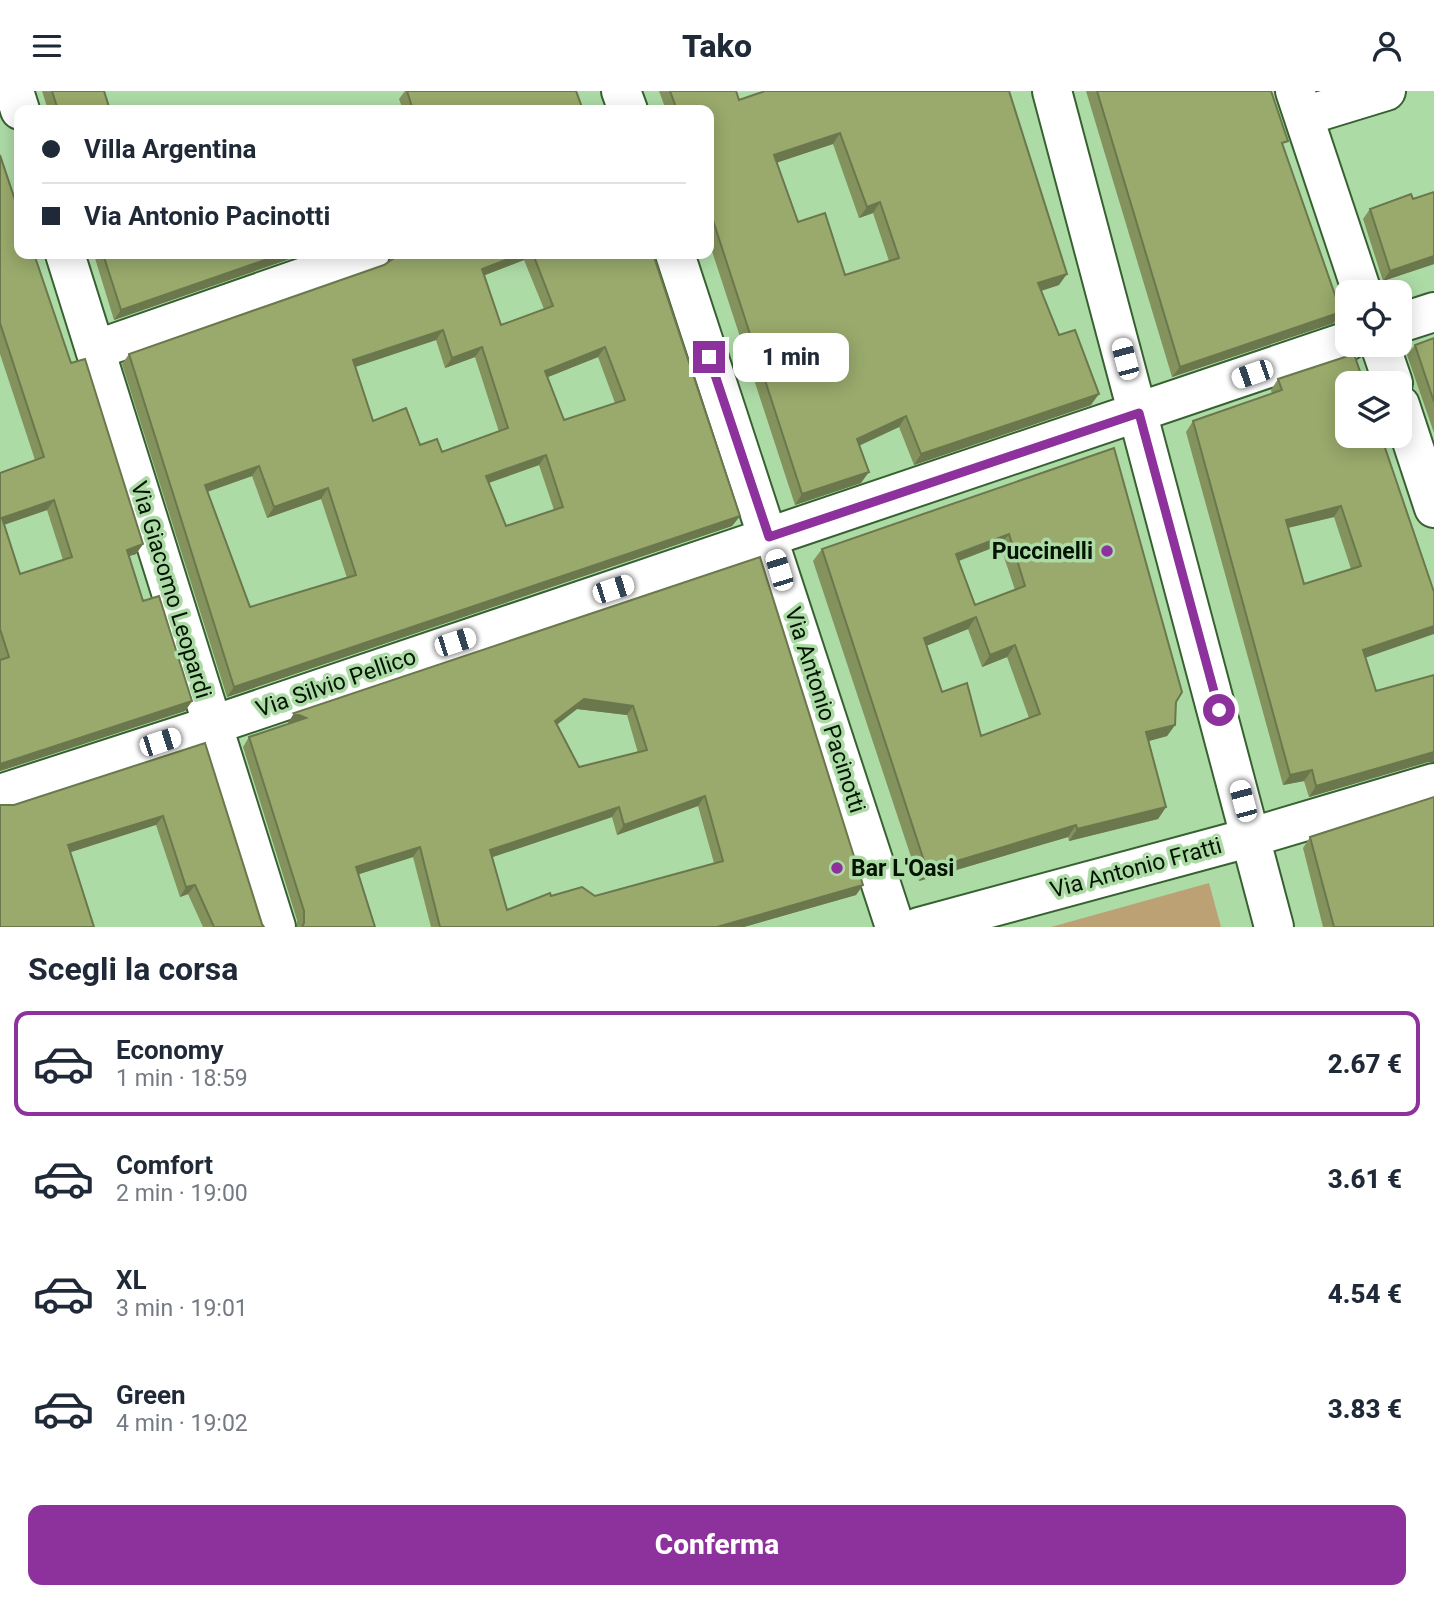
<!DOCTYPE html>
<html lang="it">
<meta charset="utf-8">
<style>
:root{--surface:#fff;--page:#f2f2f3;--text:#1f2937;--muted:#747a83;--line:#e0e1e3;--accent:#8d329d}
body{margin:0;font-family:Roboto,sans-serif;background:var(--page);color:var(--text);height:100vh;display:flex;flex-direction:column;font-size:26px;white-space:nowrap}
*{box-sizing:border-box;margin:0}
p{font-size:23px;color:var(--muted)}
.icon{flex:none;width:38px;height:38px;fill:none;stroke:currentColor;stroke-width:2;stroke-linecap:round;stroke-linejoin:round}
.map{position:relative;height:836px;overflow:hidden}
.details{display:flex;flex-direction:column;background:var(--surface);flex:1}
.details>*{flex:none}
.top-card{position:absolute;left:14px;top:14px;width:700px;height:154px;border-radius:14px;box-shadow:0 4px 18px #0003;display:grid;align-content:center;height:154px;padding:0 28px;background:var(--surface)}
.fabs{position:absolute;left:1335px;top:189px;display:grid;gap:14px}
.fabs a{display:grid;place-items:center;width:77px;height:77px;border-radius:14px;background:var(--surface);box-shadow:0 4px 18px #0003;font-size:35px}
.end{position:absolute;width:32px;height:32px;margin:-16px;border:9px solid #8d329d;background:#fff;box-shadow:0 0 0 4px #fff}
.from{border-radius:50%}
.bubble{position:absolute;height:49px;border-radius:14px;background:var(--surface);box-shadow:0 4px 18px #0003;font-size:23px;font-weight:800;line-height:49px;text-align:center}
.car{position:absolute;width:21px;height:42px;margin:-21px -10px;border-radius:9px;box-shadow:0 0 5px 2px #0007;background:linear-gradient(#fff 24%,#345 0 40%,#fff 0 76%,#345 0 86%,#fff 0)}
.top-card b{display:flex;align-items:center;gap:24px;height:66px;font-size:26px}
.top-card b+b{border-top:2px solid var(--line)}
.top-card i{width:18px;height:18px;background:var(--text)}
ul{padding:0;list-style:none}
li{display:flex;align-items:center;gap:21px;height:105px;margin:0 14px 10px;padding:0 14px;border:4px solid transparent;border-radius:14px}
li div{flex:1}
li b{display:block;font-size:26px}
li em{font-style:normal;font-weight:800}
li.selected{border-color:var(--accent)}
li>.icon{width:63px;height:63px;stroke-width:1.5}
h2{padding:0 28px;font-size:32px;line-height:84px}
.primary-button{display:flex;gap:14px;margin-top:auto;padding:14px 28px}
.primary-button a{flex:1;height:80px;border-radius:14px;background:var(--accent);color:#fff;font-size:28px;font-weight:800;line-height:80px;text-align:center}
header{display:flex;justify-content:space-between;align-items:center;height:91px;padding:0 28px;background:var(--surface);font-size:32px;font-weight:800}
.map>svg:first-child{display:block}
.green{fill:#bba174}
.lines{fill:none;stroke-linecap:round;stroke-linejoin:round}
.street-casing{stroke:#386132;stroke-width:42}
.street{stroke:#fff;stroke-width:38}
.wall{fill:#84925d;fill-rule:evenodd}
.shaded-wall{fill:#6b774c}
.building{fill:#99aa6c;stroke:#6b774c;stroke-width:2;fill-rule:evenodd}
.route{stroke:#8d329d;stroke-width:9}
.poi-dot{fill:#8d329d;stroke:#addba6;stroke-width:2.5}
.labels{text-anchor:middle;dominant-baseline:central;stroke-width:7;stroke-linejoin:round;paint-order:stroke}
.poi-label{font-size:23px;font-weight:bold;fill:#041403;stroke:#addba6;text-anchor:end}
.street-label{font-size:23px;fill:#041403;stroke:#addba6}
</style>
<header><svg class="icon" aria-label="menu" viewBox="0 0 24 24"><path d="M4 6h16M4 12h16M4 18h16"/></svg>Tako<svg class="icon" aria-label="person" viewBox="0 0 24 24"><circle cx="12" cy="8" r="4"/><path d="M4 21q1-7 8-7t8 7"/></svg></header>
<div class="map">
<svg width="1434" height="836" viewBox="0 0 1434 836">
<rect width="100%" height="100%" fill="#addba6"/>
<path class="green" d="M1209,792L1221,836H1051Z"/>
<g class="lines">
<g class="street-casing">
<path id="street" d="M14,0L20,19
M621,0L628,19
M1052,0L1274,836
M1295,0L1362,201
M1304,25L1386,0
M65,163L276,836
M675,163L895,836
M1400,232L1434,221
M1380,254L1393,292
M95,259L370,163
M1400,314L1434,417
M0,703L213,634L1348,250
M919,836L1252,746L1434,692"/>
</g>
<use href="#street" class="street"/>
</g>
<path class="wall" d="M42,0H106H104L110,19H48Z
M405,0H576L583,19H403L399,8Z
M659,0H736L739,9L1009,0L1059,194L1041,200L1059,244L1091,314L914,374L899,336L859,355L861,392L795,414L709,151V19H666ZM833,53L859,127L873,122L889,170L845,184L798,131L777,71Z
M1086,0H1271L1283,57L1334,232L1172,286Z
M0,64L71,272L143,453L136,463L129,465L143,510L192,610L185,620L0,680V382L35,369L0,263ZM47,419L63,469L20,483L4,434Z
M1434,101V173L1383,190L1363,128L1370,118L1413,108Z
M94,163H304L114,229L94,164Z
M391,163H653L740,425L732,435L227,606L122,273L129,263L384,174L391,169ZM524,169L544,218L501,234L484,184ZM436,249L445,277L475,266L499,341L442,361L420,354L373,330L355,276ZM598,266L615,312L564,329L548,286ZM539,374L554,419L506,435L489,392ZM252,385L267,427L321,408L347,487L250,516L207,401Z
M1434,247V342L1407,264L1415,254Z
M1278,288L1381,345L1366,567L1376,600L1428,671L1309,706L1304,690L1283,694L1186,341L1193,330L1272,303L1271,299ZM1334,426L1351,478L1304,493L1288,437Z
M1114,357L1176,611L1175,634L1167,645L1149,650L1166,716L1158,728L1069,750L1068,746L919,790L813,470L822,458ZM1000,454L1015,499L975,514L959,470ZM968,538L982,576L1007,566L1029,627L981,645L942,601L926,555Z
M760,466L863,794L856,804L744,836H431L413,766L359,783L375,836H297V829L243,656L249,646L290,633L288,632ZM577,618L627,624L638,662L579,676L557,633ZM698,715L714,772L595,805H551L507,819L492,766L612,726L617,744Z
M205,652L262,833L264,836H203L188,803L180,806L156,734L2,714H14Z
M1310,746L1434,836H1323L1303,757Z"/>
<path class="shaded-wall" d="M840,42L833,53L767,75L774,64Z
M880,111L873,122L859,127L867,116Z
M282,163H304L114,229L121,219Z
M521,163H528L524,169L475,188L482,178Z
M1434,165V173L1383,190L1390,180Z
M1067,183L1059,194L1031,203L1038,192Z
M1341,221L1334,232L1172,286L1180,276Z
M443,239L436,249L346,279L353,269Z
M482,256L475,266L445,277L452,267Z
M605,256L598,266L538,290L545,280Z
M1099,303L1091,314L914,374L921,363Z
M906,325L899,336L849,359L857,348Z
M546,364L539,374L479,395L486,385Z
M259,375L252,385L198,404L205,394Z
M869,381L861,392L795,414L802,403Z
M328,397L321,408L267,427L274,416Z
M54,409L47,419L0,435L2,427Z
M1341,415L1334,426L1278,439L1286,429Z
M740,425L732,435L227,606L234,596Z
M1009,443L1000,454L947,474L956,463Z
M143,453L136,463L120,468L127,459Z
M976,526L968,538L916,559L924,547Z
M1434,535V543L1356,570L1363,559Z
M1015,554L1007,566L982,576L990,564Z
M584,608L633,615L627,624L577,618L549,640L555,630Z
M192,610L185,620L0,680V673Z
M294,622L306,627L299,637L288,632Z
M1175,634L1167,645L1138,653L1146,641Z
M1434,661V671H1428L1309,706L1316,695Z
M1312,679L1304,690L1283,694L1290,684Z
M705,705L698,715L617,744L624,734Z
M619,716L612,726L484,769L490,759Z
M1166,716L1158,728L1069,750L1077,738Z
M163,725L156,734L62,764L68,754Z
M1076,734L1068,746L919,790L927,779Z
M420,756L413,766L350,786L356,776Z
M195,794L188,803L180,806L186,796Z
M863,794L856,804L744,836H717Z"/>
<path class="building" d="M52,0H104L110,19H58Z
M407,0H576L583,19H413Z
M670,0H736L739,9L765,0H1009L1067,183L1038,192L1059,244L1075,239L1099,303L921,363L906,325L857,348L869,381L802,403L709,117V19H677ZM840,42L867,116L880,111L899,167L845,184L825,122L798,131L774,64Z
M1097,0H1271L1288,50L1282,52L1341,221L1180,276Z
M0,64L19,121V163H34L71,272L85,268L143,453L127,459L143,510L159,505L192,610L0,673V569L9,566L0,538V382L44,366L0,232ZM54,409L72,466L20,483L2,427Z
M1434,101V165L1390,180L1370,118L1411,103L1413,108Z
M103,163H282L121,219Z
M396,163H521L482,178L501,234L553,215L533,163H653L740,425L234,596L129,263L384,174L394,167ZM443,239L452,267L482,256L508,337L442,361L437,348L420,354L406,317L373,330L353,269ZM605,256L625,309L564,329L545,280ZM546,364L563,416L506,435L486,385ZM259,375L274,416L328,397L356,484L250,516L205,394Z
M1434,247V311L1415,254Z
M1354,263L1364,292H1348V345H1381L1434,501V535L1363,559L1376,600L1434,584V661L1316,695L1312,679L1290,684L1193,330L1282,299L1278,288ZM1341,415L1361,475L1304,493L1286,429Z
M1114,357L1182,601L1176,611L1175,634L1146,641L1166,716L1077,738L1076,734L927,779L822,458ZM1009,443L1025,495L975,514L956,463ZM976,526L990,564L1015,554L1040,623L981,645L967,592L942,601L924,547Z
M760,466L863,794L717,836H440L420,756L356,776L375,836H302L304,832V820L249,646L306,627L294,622ZM584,608L633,615L647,659L579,676L555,630ZM705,705L723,770L595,805L582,796L551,805L550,802L507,819L490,759L619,716L624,734Z
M205,652L262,833L264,836H214L195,794L186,796L163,725L68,754L94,836H0V714H14Z
M1434,706V836H1334L1310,746Z"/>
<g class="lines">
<path class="route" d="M709,266L769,446L1139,322L1219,619"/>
</g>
<g class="poi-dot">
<circle cx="1107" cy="460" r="7"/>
<circle cx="837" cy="777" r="7"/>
</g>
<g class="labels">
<g class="poi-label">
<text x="1093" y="460">Puccinelli</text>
<text x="851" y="777" text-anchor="start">Bar L'Oasi</text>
</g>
<g class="street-label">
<text transform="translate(171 499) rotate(73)">Via Giacomo Leopardi</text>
<text transform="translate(336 592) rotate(-19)">Via Silvio Pellico</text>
<text transform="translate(825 619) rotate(72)">Via Antonio Pacinotti</text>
<text transform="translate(1136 777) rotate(-15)">Via Antonio Fratti</text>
</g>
</g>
</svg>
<div class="fabs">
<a><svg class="icon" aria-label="locate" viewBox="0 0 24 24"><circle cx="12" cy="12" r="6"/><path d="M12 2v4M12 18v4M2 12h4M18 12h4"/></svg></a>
<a><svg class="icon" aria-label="layers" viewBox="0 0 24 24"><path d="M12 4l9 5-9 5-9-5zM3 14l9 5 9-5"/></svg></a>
</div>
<i class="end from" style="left:1219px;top:619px"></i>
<i class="end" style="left:709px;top:266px"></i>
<div class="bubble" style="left:733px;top:242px;width:116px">1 min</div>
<i class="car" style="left:1125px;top:268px;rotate:345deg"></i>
<i class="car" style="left:1252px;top:283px;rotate:251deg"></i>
<i class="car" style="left:779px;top:479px;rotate:343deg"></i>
<i class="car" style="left:613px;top:498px;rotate:72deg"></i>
<i class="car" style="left:455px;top:551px;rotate:72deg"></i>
<i class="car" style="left:160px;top:651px;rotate:72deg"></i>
<i class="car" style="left:1243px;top:710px;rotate:345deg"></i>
<div class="top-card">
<b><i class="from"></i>Villa Argentina</b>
<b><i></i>Via Antonio Pacinotti</b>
</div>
</div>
<section class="details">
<h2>Scegli la corsa</h2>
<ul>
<li class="selected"><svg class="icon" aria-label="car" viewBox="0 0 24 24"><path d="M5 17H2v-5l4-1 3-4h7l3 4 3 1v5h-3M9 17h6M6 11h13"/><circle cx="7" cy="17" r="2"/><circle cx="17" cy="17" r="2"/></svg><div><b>Economy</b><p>1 min · 18:59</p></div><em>2.67 €</em></li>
<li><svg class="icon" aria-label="car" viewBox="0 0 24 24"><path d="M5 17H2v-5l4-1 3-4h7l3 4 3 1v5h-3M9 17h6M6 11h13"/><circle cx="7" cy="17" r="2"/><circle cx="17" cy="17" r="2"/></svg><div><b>Comfort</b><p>2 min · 19:00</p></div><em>3.61 €</em></li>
<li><svg class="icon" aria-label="car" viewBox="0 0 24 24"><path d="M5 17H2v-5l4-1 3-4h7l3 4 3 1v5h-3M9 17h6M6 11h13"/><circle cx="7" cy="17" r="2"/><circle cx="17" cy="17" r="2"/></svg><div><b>XL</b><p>3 min · 19:01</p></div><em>4.54 €</em></li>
<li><svg class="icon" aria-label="car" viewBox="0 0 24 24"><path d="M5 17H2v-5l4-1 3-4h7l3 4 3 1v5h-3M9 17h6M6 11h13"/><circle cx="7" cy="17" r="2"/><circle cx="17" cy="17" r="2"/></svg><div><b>Green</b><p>4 min · 19:02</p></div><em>3.83 €</em></li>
</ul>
<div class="primary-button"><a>Conferma</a></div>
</section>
